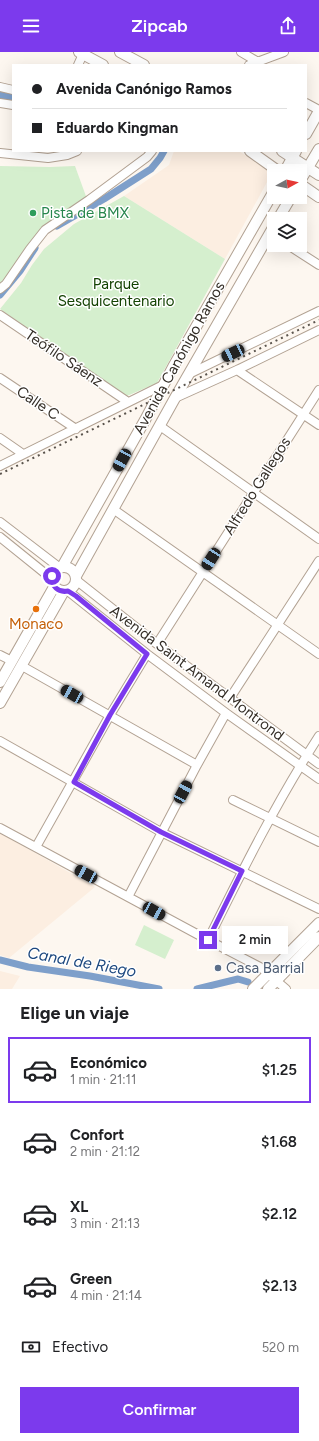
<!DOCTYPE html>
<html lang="es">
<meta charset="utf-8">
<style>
:root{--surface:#fff;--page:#f2f2f2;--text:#202124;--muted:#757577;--line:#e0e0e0;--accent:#7c3aed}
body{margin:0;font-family:Figtree,sans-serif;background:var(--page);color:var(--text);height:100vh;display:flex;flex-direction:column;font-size:15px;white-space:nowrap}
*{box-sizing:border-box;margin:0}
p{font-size:13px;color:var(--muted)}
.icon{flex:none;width:22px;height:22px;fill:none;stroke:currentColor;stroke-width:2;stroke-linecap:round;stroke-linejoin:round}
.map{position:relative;height:937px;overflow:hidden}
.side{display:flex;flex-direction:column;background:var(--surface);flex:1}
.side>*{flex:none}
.top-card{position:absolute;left:12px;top:12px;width:295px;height:88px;border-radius:0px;box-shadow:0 4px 16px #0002;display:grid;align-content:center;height:88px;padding:0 20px;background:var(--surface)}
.needle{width:26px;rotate:82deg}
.controls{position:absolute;left:267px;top:112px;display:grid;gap:8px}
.controls a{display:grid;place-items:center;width:40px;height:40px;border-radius:0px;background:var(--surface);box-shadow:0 4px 16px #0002;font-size:20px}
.end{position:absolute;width:18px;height:18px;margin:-9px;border:5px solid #7c3aed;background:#fff;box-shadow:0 0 0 2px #fff}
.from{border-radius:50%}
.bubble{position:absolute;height:28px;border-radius:0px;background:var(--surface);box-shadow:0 4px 16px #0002;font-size:13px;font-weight:600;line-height:28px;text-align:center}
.car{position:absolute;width:12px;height:24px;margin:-12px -6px;border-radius:5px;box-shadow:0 0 3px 1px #0007;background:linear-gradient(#222 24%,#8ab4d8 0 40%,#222 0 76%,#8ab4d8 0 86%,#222 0)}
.top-card b{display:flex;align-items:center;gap:14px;height:38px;font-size:15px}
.top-card b+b{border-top:1px solid var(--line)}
.top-card i{width:10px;height:10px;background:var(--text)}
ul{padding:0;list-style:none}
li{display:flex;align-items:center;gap:12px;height:66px;margin:0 8px 6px;padding:0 12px;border:2px solid transparent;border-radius:0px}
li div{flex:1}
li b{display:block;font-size:15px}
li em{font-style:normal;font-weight:600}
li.current{border-color:var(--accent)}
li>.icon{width:36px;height:36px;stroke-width:1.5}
h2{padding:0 20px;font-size:18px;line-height:48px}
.pay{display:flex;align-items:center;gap:10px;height:44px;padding:0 20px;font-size:15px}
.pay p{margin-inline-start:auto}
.cta{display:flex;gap:8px;margin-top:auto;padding:8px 20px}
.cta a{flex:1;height:46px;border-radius:0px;background:var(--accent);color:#fff;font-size:16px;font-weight:600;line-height:46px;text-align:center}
header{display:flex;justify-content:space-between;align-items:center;height:52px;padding:0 20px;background:var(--accent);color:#fff;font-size:18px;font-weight:600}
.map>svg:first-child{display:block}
.built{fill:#fceee1}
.green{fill:#d5efce}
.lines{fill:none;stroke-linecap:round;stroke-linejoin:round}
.canal{stroke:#7e9fca;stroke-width:7}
.minor-casing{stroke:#b2a293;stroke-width:10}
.major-casing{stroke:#b2a293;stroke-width:12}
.minor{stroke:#fff;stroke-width:8}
.major{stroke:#fff;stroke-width:10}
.rail{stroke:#59534c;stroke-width:2;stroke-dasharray:2 4;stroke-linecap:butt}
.route{stroke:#7c3aed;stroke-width:5}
.leisure-dot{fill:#2e9e5b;stroke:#fff;stroke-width:1.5}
.food-dot{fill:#e8710a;stroke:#fff;stroke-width:1.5}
.service-dot{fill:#5c6f8a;stroke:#fff;stroke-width:1.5}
.labels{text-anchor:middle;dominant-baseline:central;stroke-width:3;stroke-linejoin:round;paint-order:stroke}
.leisure-label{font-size:15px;fill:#27864d;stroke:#fff;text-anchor:start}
.park-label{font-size:15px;fill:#134202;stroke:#fff}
.street-label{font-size:15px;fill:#342e27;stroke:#fff}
.food-label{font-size:15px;fill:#c56008;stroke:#fff}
.service-label{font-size:15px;fill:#4e5e75;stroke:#fff;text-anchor:start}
.water-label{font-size:16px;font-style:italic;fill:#1d487f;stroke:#fff}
</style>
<header><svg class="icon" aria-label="menu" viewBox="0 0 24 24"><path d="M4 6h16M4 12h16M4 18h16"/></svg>Zipcab<svg class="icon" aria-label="share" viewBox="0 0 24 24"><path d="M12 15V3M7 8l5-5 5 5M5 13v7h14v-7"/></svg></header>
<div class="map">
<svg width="319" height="937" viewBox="0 0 319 937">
<rect width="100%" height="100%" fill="#fdf7f0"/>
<path class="built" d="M174,99H239L272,121L225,207L124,144L169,113Z
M0,781L95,835L9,906L0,903Z
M0,919L20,924L12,937H0Z"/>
<path class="green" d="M0,114L50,115L75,114L87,147L44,176L0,233Z
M124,144L225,207L157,331L127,344L0,257L21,231L32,213L44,197L74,172Z
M144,873L174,888L165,907L135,893Z"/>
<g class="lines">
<path class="canal" d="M0,43L13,46
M57,174L104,147L151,117L160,106L164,99
M0,243L20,219L35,196
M0,908L28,915L90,924L159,937
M197,937L238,927L248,930"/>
<g class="minor-casing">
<path id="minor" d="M241,0L258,10
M78,13L83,2
M249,13L284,0
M0,35L13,38
M0,51L13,53
M306,51L319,58
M0,101L48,106L67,103L77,99
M288,193L319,213
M0,237L6,232L30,197L45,178L89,148L147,105L152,99
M0,263L128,350
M237,318L319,373
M189,322L319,259
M0,326L76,377
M175,346L237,318L319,278
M160,374L319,487
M0,386L23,402
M0,414L163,333
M113,457L319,602
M0,470L60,516
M0,485L52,527
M76,528L157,592L319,712
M68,539L147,602L226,661L319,727
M157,592L319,338
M0,603L12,609
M22,614L197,713
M230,646L319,509
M0,689L161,780L319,857
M233,748L319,790
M0,776L208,888L260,915L286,937
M36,795L110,663L147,602
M128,845L197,713L226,661
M208,888C242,819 277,749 319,684"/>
</g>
<g class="major-casing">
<path id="major" d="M79,0L103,13
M120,0L144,13
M306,82L319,59
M250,99L278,119
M282,99L319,123
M285,119L296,99
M300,129L319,97
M300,132L319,145
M278,167L291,145
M52 527a12 12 0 1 1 24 0a12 12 0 1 1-24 0Z
M62,515L145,368L173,315L274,139
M76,524L175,346L274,174
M0,630L54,535
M0,651L64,539
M253,937L319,871
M268,937L319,885"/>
</g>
<use href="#minor" class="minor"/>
<use href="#major" class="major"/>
<path class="rail" d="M0,422L319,268"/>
</g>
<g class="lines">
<path class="route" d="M52,524C51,534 58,541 68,539L76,544L147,602L110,663L74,730L161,780L242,819L208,888"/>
</g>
<circle class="leisure-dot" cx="33" cy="161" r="4"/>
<circle class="food-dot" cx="36" cy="557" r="4"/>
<circle class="service-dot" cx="218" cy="916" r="4"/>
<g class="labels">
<g class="leisure-label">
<text x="41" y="161">Pista de BMX</text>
</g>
<g class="park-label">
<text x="116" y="232">Parque<tspan x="116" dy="17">Sesquicentenario</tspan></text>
</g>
<g class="street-label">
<text transform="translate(64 306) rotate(34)">Teófilo Sáenz</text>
<text transform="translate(179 306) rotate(-61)">Avenida Canónigo Ramos</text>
<text transform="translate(38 351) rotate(34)">Calle C</text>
<text transform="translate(257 434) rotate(-58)">Alfredo Gallegos</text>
<text transform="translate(197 621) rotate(37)">Avenida Saint Amand Montrond</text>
</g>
<g class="food-label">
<text x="36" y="572">Monaco</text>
</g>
<g class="service-label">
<text x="226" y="916">Casa Barrial</text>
</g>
<g class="water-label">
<text transform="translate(82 910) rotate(10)">Canal de Riego</text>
</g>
</g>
</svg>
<div class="controls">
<a><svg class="needle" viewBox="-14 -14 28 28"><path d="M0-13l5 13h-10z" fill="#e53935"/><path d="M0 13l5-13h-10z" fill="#757577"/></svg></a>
<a><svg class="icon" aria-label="layers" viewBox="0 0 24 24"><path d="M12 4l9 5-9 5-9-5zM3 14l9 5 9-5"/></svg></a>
</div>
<i class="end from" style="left:52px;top:524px"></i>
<i class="end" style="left:208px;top:888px"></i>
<div class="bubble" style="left:222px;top:874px;width:66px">2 min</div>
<i class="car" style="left:233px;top:301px;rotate:245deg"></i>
<i class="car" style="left:122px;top:408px;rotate:209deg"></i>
<i class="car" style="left:211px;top:507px;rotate:213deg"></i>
<i class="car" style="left:72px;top:642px;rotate:299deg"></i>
<i class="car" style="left:183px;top:740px;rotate:28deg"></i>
<i class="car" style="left:86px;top:822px;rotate:298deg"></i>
<i class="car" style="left:154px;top:859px;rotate:119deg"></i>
<div class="top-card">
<b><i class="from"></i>Avenida Canónigo Ramos</b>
<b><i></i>Eduardo Kingman</b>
</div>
</div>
<section class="side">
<h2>Elige un viaje</h2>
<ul>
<li class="current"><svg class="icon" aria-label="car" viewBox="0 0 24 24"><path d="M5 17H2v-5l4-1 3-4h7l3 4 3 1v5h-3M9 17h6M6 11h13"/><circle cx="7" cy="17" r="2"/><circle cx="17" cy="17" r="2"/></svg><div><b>Económico</b><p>1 min · 21:11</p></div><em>$1.25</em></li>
<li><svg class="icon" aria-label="car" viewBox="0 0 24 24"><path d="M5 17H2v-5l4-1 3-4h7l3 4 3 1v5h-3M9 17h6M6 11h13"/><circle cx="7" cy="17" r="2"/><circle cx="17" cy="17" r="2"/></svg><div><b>Confort</b><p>2 min · 21:12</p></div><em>$1.68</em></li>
<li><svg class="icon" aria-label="car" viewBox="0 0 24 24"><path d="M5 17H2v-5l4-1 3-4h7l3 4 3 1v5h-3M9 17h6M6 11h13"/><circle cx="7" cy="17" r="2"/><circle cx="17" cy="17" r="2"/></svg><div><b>XL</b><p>3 min · 21:13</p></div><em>$2.12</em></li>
<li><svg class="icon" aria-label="car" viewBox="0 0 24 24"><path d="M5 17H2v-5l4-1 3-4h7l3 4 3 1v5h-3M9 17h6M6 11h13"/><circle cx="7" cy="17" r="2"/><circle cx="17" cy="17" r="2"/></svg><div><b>Green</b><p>4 min · 21:14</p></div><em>$2.13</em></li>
</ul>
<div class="pay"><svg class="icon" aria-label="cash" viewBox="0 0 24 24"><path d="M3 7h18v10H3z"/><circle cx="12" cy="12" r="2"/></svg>Efectivo<p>520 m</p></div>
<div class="cta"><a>Confirmar</a></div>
</section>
